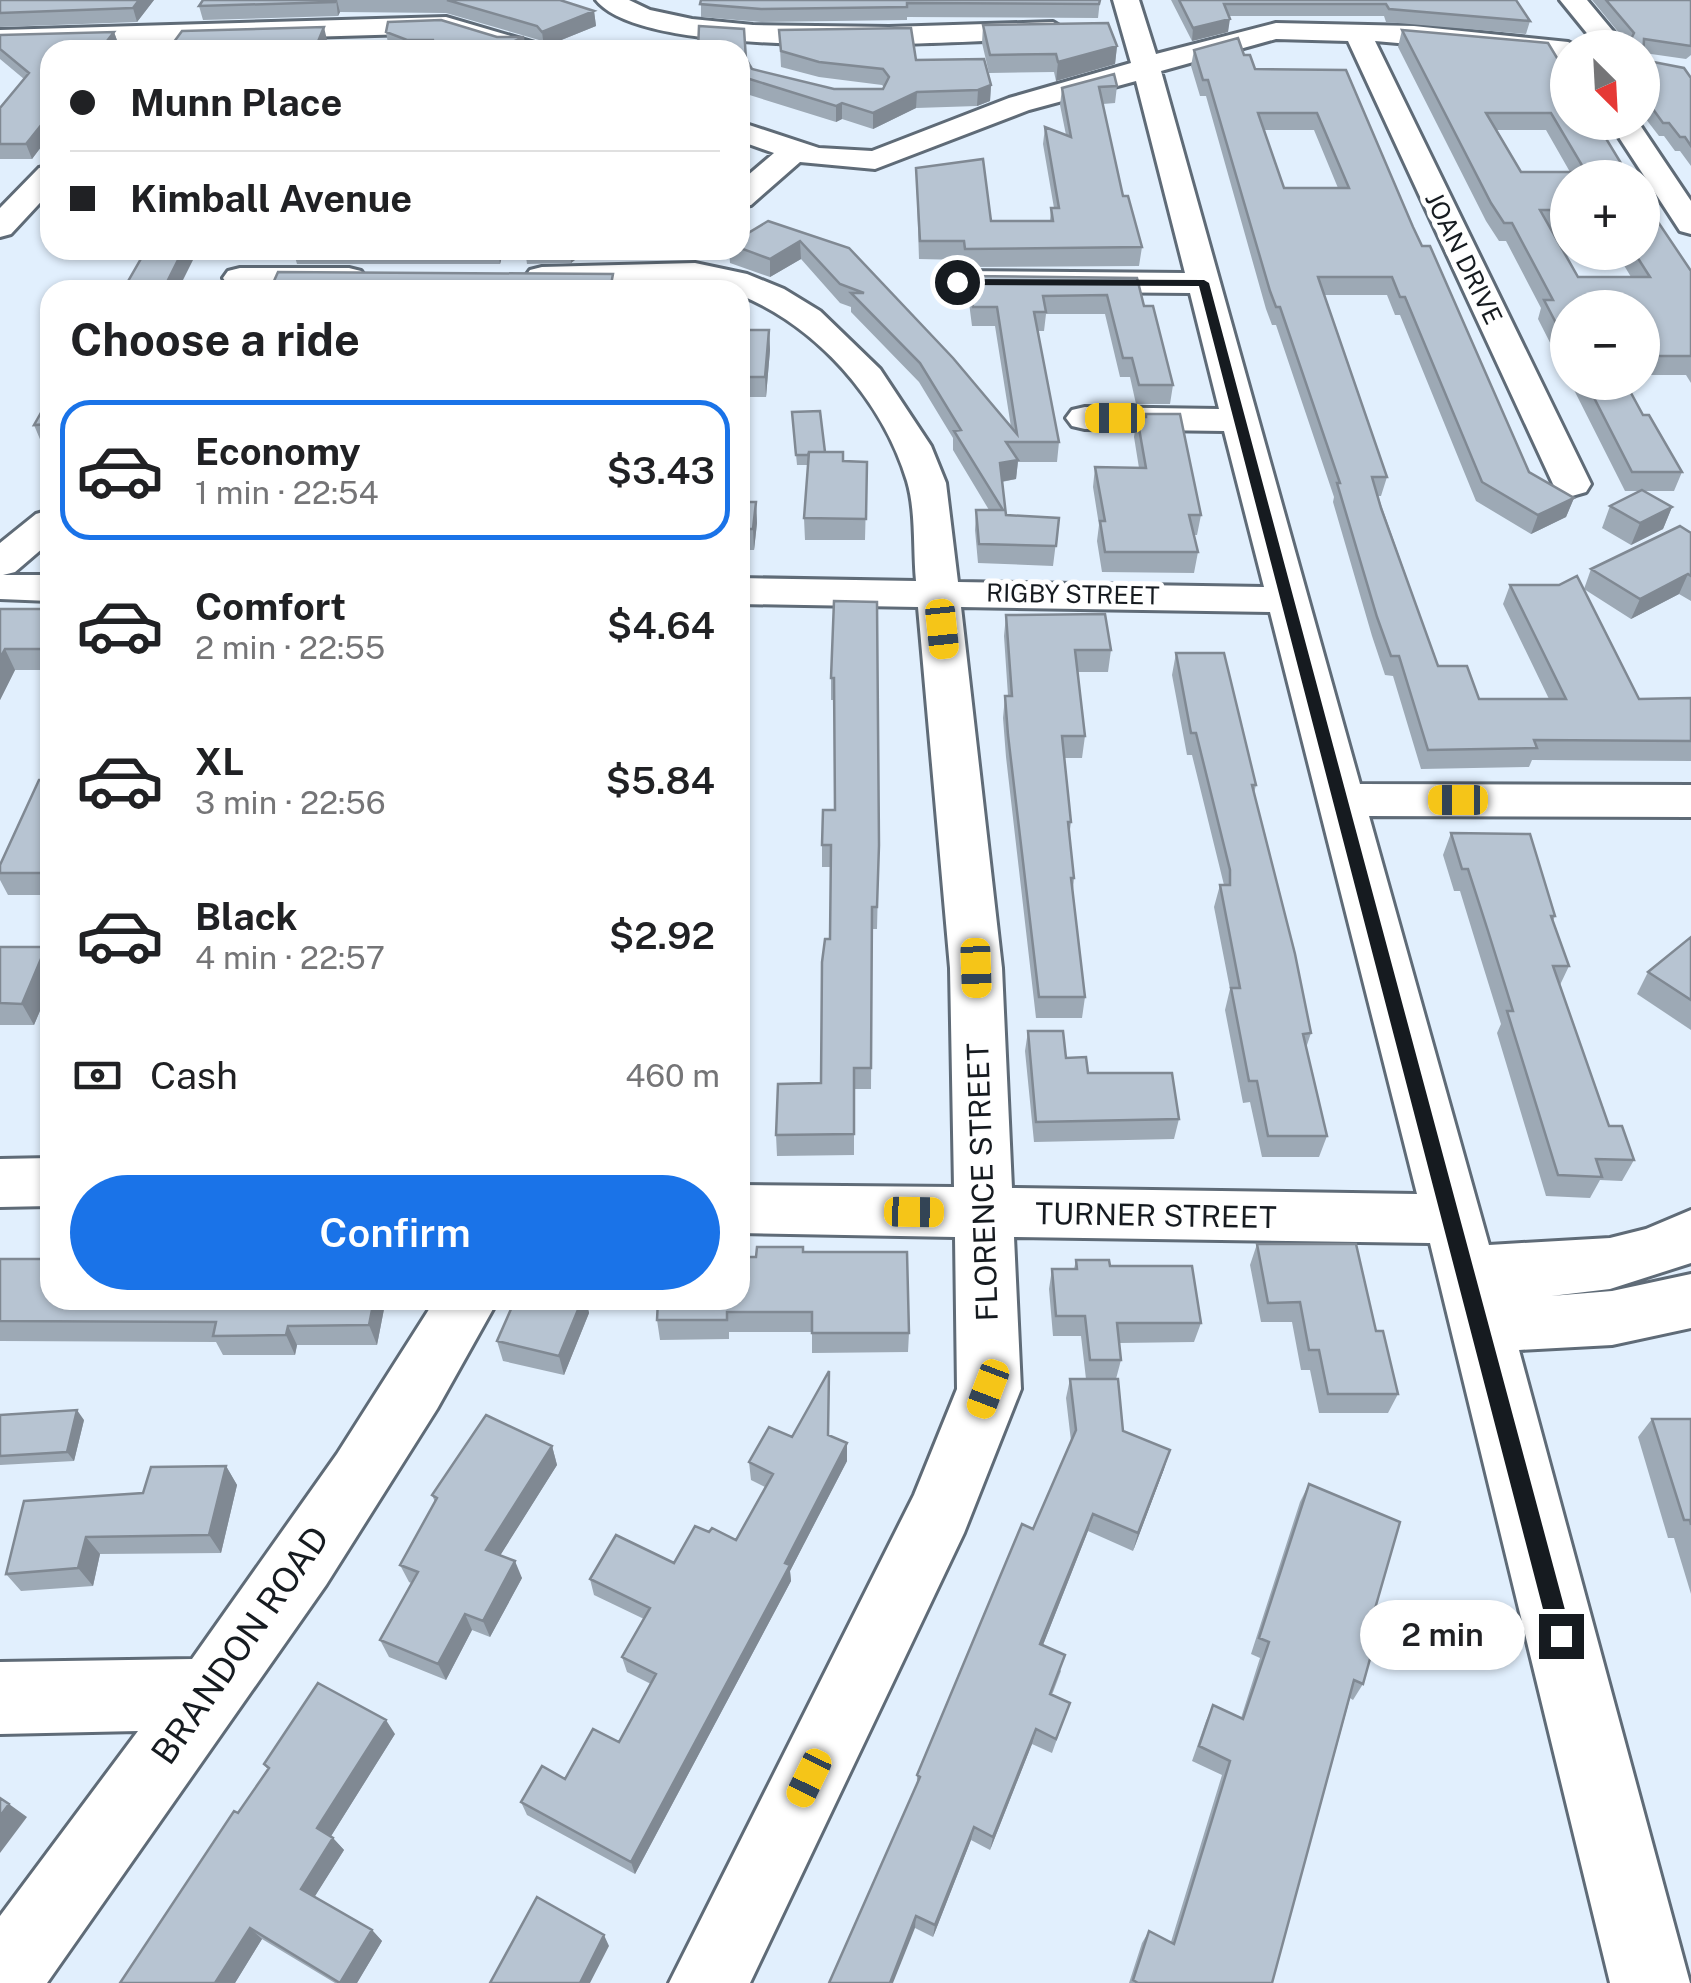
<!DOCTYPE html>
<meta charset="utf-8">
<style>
:root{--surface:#fff;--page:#f6f6f6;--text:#202124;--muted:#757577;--line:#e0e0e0;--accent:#1a73e8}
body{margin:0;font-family:"Public Sans",sans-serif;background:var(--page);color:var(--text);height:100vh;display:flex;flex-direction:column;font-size:38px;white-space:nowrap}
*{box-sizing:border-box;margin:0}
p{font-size:32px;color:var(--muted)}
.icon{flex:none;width:55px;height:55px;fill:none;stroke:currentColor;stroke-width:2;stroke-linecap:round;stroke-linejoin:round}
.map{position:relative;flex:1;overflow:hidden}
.side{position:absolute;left:40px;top:280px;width:710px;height:1030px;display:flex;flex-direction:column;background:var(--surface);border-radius:30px;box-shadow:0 2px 8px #0004}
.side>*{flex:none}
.top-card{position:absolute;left:40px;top:40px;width:710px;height:220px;border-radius:30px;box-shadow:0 2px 8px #0004;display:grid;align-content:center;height:220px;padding:0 30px;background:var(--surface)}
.needle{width:65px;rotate:156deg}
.tools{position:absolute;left:1550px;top:30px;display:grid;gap:20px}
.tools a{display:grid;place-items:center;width:110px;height:110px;border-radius:50%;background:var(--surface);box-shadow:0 2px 8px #0004;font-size:50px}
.end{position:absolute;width:45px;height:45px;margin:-22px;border:12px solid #161b20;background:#fff;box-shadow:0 0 0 5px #fff}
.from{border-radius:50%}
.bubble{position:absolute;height:70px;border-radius:35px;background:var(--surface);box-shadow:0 2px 8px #0004;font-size:32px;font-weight:600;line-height:70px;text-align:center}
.car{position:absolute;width:30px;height:60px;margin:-30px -15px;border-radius:12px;box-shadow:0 0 8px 2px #0007;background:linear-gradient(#f5c518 24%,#345 0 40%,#f5c518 0 76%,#345 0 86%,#f5c518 0)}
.top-card b{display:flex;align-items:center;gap:35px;height:95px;font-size:38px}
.top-card b+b{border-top:2px solid var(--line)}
.top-card i{width:25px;height:25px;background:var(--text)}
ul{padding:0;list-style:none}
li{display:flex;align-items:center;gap:30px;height:140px;margin:0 20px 15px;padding:0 10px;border:5px solid transparent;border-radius:30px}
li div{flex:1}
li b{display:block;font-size:38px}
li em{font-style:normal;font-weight:600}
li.active{border-color:var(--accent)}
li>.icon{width:90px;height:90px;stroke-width:1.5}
h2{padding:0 30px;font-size:45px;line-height:120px}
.pay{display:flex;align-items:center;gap:25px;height:110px;padding:0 30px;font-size:38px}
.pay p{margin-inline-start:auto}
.action{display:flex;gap:20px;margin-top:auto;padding:20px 30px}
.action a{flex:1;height:115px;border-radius:60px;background:var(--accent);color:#fff;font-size:40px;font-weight:600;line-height:115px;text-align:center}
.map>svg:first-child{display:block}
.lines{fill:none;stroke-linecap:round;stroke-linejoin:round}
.minor-casing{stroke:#5f6b77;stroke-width:6}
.minor{fill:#fff;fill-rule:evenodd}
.wall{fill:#9da9b5;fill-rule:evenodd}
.shaded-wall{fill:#808993}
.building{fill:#b7c4d2;stroke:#808993;stroke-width:2.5;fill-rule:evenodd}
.route{fill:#161b20}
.labels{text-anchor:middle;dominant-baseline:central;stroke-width:10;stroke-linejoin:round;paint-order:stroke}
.far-street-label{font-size:25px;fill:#161b20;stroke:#fff}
.street-label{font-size:30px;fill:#161b20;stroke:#fff}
.near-street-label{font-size:35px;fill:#161b20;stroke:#fff}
</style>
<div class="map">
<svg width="1691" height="1983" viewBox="0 0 1691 1983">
<rect width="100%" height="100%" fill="#e1effd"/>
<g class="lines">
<g class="minor-casing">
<path id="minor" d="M596,0H629L650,10L692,19L753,25L889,27L1053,22L1066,30L1053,38C969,41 646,64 596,0Z
M1113,0H1139L1156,54L1276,23L1414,26L1568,42L1580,48H1568V58L1375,41L1591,484L1586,492L1572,496L1558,492L1553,484L1348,41L1276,39L1161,71L1360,784L1691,785V817L1369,816L1489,1245L1610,1238L1646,1229L1691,1210V1263L1610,1289L1551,1296L1612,1291L1691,1274V1328L1612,1345L1519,1350L1690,1983H1610L1430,1243L1014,1237L1021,1389L964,1533L750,1983H669L914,1495L957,1389L955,1237L740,1233V1185L954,1187L950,968L918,607L740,604V578L916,581C913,549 916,511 907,481C883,401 817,326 740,295V290L686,283L542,287L530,284L525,277L530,270L542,267L695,263L747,274L784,289L820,311L880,369L931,446L946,483L958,582L1264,587L1224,431L1085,429L1072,426L1066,418L1072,410L1085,407L1219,409L1190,293L957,291L945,288L940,281L945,274L957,271L1185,273L1136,81L1029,110L875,169L800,162L751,205L740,207V182L774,153L740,141V122L819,148L872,151L1009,98L1131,63ZM961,607L1270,612L1417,1194L1012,1188L1002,968Z
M1560,0H1587L1627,48H1599Z
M446,17L538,44L542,50H500L444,33L0,46V30Z
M1609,122H1638L1691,201V234L1680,231Z
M50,165V192L11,234L0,237V208L39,168Z
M240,268H349L361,271L366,278L361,285L349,288L228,285L223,278L228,271Z
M50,510V542L15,572L3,575H50V601L0,599V543L36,514Z
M50,1158V1206L0,1207V1159Z
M435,1300H498L437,1409L326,1585L47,1983H0V1916L138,1731L0,1734V1662L192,1659L337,1454Z"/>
</g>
<use href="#minor" class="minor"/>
</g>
<path class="wall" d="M0,0H154L137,22L0,27Z
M203,0H560L594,11L596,26L544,47L539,40L446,13L340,12L338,16L203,20L199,6Z
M701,0H1100L1098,18L907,17V20L761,22L701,17Z
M1171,0H1516L1530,21L1526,34L1386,22L1384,16H1229L1228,32L1192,41Z
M1592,0H1691V55L1686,59L1644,53L1643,60L1691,78V166L1680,151H1675L1664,136H1659L1642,114V48H1599L1602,38L1624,39Z
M983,25L1117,46L1115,64L1056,81L1054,72L989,73L982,43Z
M779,30L916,60L991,85L990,101L977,106L916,108L873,129L842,119L836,122L740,92V50L752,69L834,89H883L884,87L882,85L819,77L781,67Z
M1402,30L1548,43L1630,178H1568V228H1550L1578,277H1631L1616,252H1642L1691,271V383L1686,375H1646L1642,371V308H1568V378L1538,319L1541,308L1506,241H1499L1486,221L1398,47ZM1496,130H1546L1570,172H1521Z
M114,32L119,46L50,50V135L32,159H0V108L24,79L0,59V35Z
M386,32L526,50H392L389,49Z
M327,40L323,50H168Z
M1194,50L1244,55L1255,69L1346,70L1413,227L1529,472L1574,498L1566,517L1531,534L1476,501L1400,315H1395L1387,295H1324L1387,477L1381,496H1378L1438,666L1479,699H1549L1503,604L1510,585L1584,589L1591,569L1691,533V601L1679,594L1631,619L1584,589L1639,699L1691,698V761L1532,760L1529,767L1421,769L1393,676L1385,675L1372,636L1333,502L1334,497L1276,325H1272L1266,309L1206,96H1200L1191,66ZM1264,130H1314L1338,188H1284Z
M1117,86L1115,103L1103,104L1123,196L1142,247L1139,266L964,267L963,260L919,259L916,168L991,221H1050L1051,208H1054L1043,144L1045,127L1066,135L1060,105L1062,88Z
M768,221L849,248L1011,427L995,326H972L968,295L969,276L1137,278L1144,306L1173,385L1170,404H1136L1130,377H1120L1105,314H1046L1044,331H1038L1059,442L1057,462H1018L1016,479L1002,482L1006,515L1059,518L1053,566L978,563L975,530L976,510H989L953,450V438L919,382L851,312V307L840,303L801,259L770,277L730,263L729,250H740V238Z
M293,250H504L500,264H297Z
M525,250H588L571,263L527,264Z
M740,330H769L770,350L766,397H740Z
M1570,382H1625L1643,415L1682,472L1674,491H1644L1672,507L1663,529L1631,545L1602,528L1610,506L1639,491H1625Z
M50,397V444H42L34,425Z
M1146,414L1201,515L1197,535H1194L1198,552L1194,573L1102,572L1097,541L1099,525L1093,487L1095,467L1139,468L1134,437L1137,417H1145Z
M793,423L825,452L843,461L867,462L865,540H805L804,518L808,465H797Z
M740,502H756L757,523L754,550H740Z
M834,601L879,845L877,929H872L871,1089H854V1155L777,1156L776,1135L821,1083L830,939V867H822V845L835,810L834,700H831V678Z
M0,609H50V670H15L0,700Z
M1006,615L1111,650L1108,672H1078L1085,736L1082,758H1064L1071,822L1069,837L1074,878L1073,890L1085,997L1082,1018H1036L1006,757L1003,718L1005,696H1008L1004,636Z
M1176,653L1256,785L1254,793L1311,1033L1306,1048L1327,1136L1319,1157H1262L1250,1102L1243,1103L1225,1010L1230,989L1214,907L1220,885H1224L1192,755H1187L1172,675Z
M50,780V895H8L0,880V865Z
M1451,833L1555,916L1553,921L1569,966L1560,985L1609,1126L1634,1160L1622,1181L1600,1180L1590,1198L1546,1196L1497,1033L1501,1024L1479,953L1460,891H1454L1443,855Z
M1691,937V1030L1637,994L1648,972Z
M0,947L50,955V987L34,1025H0Z
M1028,1031L1088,1073L1179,1119L1174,1139L1034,1142L1025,1051Z
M1257,1244L1376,1331L1398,1394L1388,1413H1319L1310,1370H1301L1292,1322H1261L1250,1265Z
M803,1252L909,1333L908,1352L812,1353V1332H729V1339L660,1340L657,1320L756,1257Z
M0,1259L50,1300H397L395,1309H384L377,1345H297L295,1355H223L216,1342L0,1341Z
M1076,1260L1110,1266L1201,1323L1194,1342L1119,1343L1121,1360L1116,1379L1123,1431L1164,1469L1133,1551L1088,1531L1043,1645L1061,1671L1052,1695L1070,1703L1052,1753L1032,1744L990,1850L971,1840L933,1937L915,1928L917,1775L1033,1529L1071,1441L1066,1398L1070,1379H1086L1081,1336H1053L1049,1289L1052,1269H1074Z
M515,1300H586L589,1313L564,1375L503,1361L497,1341Z
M0,1415L84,1420L74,1461L0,1465Z
M1652,1419H1691V1594L1674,1538H1668L1638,1437Z
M829,1435L847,1461L790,1571L791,1581L635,1874L527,1815L521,1802L565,1779L619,1742L651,1684L627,1672L622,1657L644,1619L594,1595L590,1579L674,1563L709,1532L736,1540L765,1487L751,1480L749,1462L792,1437Z
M552,1446L557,1465L500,1555L522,1578L490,1637L472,1630L446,1680L389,1657L380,1640L411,1583L409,1582L400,1565L435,1502L432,1495Z
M226,1466L237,1485L221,1553L100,1554L93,1586L21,1591L6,1574L143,1493Z
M1309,1484L1372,1619L1363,1684L1353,1700L1350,1698L1272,1983H1129L1142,1943L1149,1931L1171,1942L1222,1775L1192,1761L1206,1721L1213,1705L1241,1718L1260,1658L1251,1654L1300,1502Z
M395,1734L331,1836L344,1850L314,1897L372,1930L382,1941L357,1983H335L262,1939L235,1983L238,1813L268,1770L264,1764Z"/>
<path class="shaded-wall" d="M139,0H154L137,22L133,8Z
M336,0H337L340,12L338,16Z
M594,11L596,26L544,47L542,32Z
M1230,19L1228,32L1192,41L1193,28Z
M324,27L327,40L323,50H318L317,44Z
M114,32L119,46L116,50H100Z
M524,37L526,50H496V49Z
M1117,46L1115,64L1056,81L1058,62Z
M991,85L990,101L977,106L978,90Z
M917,92L916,108L873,129V113Z
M842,103V119L836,122V106Z
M50,114V135L32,159L26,144Z
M800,241L801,259L770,277V259Z
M183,250H198L178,290H163Z
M498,250H504L500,264Z
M570,250H588L571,263Z
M769,330L770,350L766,397L765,377Z
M1018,460L1016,479L999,482L1000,463Z
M1574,498L1566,517L1531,534L1538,515Z
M756,502L757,523L754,550L753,529Z
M1672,507L1663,529L1631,545L1640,523Z
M1688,574L1679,594L1631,619L1640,599Z
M5,649L15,670L0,700V658Z
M46,947L50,955V987L34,1025L22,1004Z
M374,1300H381L384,1309L377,1345L369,1325Z
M582,1300H586L589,1313L564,1375L559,1356Z
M288,1326L297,1345L295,1355L286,1335Z
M77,1410L84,1420L74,1461L67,1452Z
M847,1443V1461L790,1571L791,1581L635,1874L631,1862Z
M552,1446L557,1465L493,1567L486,1550Z
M1170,1450L1164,1469L1133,1551L1138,1533Z
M226,1466L237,1485L221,1553L209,1535Z
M1093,1514L1088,1531L1037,1660L1040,1644Z
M86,1537L100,1554L93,1586L78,1568Z
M515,1561L522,1578L490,1637L483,1621Z
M465,1614L472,1630L446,1680L438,1664Z
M386,1720L395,1734L328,1841L317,1828Z
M1036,1729L1032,1744L990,1850L993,1837Z
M9,1804L27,1817L0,1853V1816Z
M974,1827L971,1840L933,1937L935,1925Z
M333,1838L344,1850L312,1901L301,1889Z
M916,1916L915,1928L893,1983H890Z
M250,1928L262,1939L235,1983H215Z
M372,1930L382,1941L357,1983H341Z
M604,1935L609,1946L590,1983H580Z"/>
<path class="building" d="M0,0H139L133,8L0,13Z
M203,0H336L335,2L199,6Z
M447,0H560L594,11L542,32L537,26Z
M701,0H1100L1099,4L907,3V7L761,9L700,4Z
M1179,0H1516L1530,21L1389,9L1386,4H1224L1230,19L1193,28Z
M1606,0H1691V46L1644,39L1643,60L1684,68L1691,78V146L1685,137H1680L1669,123H1663L1642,94V48H1608L1602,38L1631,39L1634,33Z
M441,20L497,37H524L496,49L500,50H427L430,49L421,46L434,40H407L386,32L388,22Z
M1108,23L1117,46L1058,62L1056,54L990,55L983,25Z
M699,26L744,29L746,59L752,69L834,89H883L889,77L883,69L819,62L781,51L779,30L911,28L916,60L984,59L991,85L978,90L917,92L873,113L842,103L836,106L740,76V50H698Z
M324,27L317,44L250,45L249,50H168L182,31Z
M1402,30L1548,43L1568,76V122H1596L1630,178H1568V210H1540L1578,277H1650L1634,252H1642V198L1691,271V356H1653L1642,343V308H1612L1608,302L1600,308H1568V346L1544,300H1553L1512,223H1504L1491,203ZM1486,113H1551L1586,172H1521Z
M114,32L100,50H50V114L26,144H0V108L29,73L0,49V35Z
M1238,38L1244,55H1250L1255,69L1346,70L1413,227L1422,246H1430L1529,472L1574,498L1538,515L1482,482L1405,297H1400L1392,277H1318L1387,477H1372L1381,508L1438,666H1467L1479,699H1566L1510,585H1559L1577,576L1639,699L1691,698V741L1534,740L1537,748L1428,750L1399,656H1391L1377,617L1337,483H1340L1280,307H1276L1270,291L1208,80H1203L1194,50ZM1258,113H1317L1349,188H1284Z
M1114,74L1117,86L1099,87L1123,196H1128L1142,247L965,249L964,241H920L916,168L983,159L991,221H1053L1051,208H1059L1045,127L1071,137L1062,88Z
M768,221L849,248L953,358L1017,434L997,307H973L969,276L1137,278L1144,306H1153L1173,385H1139L1132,358H1123L1107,295L1043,296L1046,312H1034L1059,442H1006L1018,460L1000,463L1006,515L1059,518L1056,546L979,544L976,510H1003L954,431L961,430L920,363L851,293H864L840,284L800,241L770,259L740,248V238Z
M146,250H183L163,290H123Z
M278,272L613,274L610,290H270Z
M740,330H769L765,377H740Z
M1586,382H1625L1643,415H1649L1682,472H1632Z
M50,397V424L34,425Z
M820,411L825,452H809L808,455H796L792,412Z
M1146,414H1180L1201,515H1189L1198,552H1105L1100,521H1105L1095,467L1146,468L1137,417H1146Z
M809,452H843V461L867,462L866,519L804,518Z
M1642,490L1672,507L1640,523L1610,506Z
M740,502H756L753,529H740Z
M1680,526L1691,533V576L1688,574L1640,599L1591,569Z
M834,601L877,602L879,845L877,907H872L871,1068H854V1134L776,1135L778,1084L821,1083L822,962L825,939H830L831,845H822L823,810H835L834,678H831Z
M0,609H50V649H5L0,658Z
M1105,614L1111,650H1075L1085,736H1062L1071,822H1068L1074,878H1071L1085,997H1039L1008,735L1005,696H1012L1006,615Z
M1176,653H1224L1256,785H1252L1295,954L1311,1033L1303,1034L1327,1136H1268L1257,1081H1249L1231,988H1240L1220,885H1230V870L1196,733H1191Z
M39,780H50V873H0V865Z
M1451,833L1530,834L1555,916H1551L1569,966H1553L1609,1126H1622L1634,1160L1596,1159L1602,1177L1558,1175L1507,1011H1513L1488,931L1468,869H1462Z
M1691,937V1000L1648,972Z
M0,947H46L22,1004L0,1003Z
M1028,1031H1063L1066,1058L1086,1057L1088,1073H1172L1179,1119L1036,1122Z
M1257,1244H1356L1376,1331H1383L1398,1394H1328L1319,1350H1309L1300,1302L1268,1303Z
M757,1247H803V1252H907L909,1333H812V1312H727V1320H657L658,1300H740V1257H756Z
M0,1259H50V1300H374L369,1325L288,1326L286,1335L213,1336L216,1322L0,1321Z
M1076,1260H1109L1110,1266H1192L1201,1323H1117L1121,1360H1090L1085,1316H1056L1052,1269H1077Z
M515,1300H582L559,1356L497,1341Z
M829,1371L828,1435L847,1443L785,1563L790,1565L631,1862L521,1802L542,1766L565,1779L593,1729L619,1742L656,1674L622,1657L650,1608L590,1579L616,1535L674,1563L695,1526L709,1532L712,1528L736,1540L773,1474L749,1462L769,1427L792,1437Z
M1070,1379H1118L1123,1431L1170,1450L1138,1533L1093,1514L1040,1644L1065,1655L1050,1694L1070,1703L1056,1739L1036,1729L993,1837L974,1827L935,1925L916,1916L890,1983H829L920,1777L917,1775L1022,1524L1033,1529L1076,1430Z
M77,1410L67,1452L0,1456V1415Z
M486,1415L552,1446L486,1550L515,1561L483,1621L465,1614L438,1664L380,1640L418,1572L400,1565L437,1498L432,1495Z
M1652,1419H1691V1525L1690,1520H1684Z
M226,1466L209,1535L86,1537L78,1568L6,1574L24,1501L143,1493L151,1467Z
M1309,1484L1400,1522L1372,1619L1380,1623L1363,1684L1354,1680L1272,1983H1138L1133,1980L1149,1931L1174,1944L1230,1761L1199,1746L1213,1705L1243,1719L1269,1642L1259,1638Z
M318,1683L386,1720L317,1828L333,1838L301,1889L372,1930L340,1983L250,1928L215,1983H120L234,1811L238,1813L269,1768L264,1764Z
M0,1798L9,1804L0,1816Z
M537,1897L604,1935L580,1983H490Z"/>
<path class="route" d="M954,279L1204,280L1209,283L1572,1636L1569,1644L1561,1647L1553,1644L1550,1636L1199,286L957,285Z"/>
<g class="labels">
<g class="far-street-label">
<text transform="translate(1464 258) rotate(64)">JOAN DRIVE</text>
<text transform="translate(1073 594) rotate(1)">RIGBY STREET</text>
</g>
<g class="street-label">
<text transform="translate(982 1182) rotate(-92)">FLORENCE STREET</text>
<text transform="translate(1156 1215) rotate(1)">TURNER STREET</text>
</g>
<g class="near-street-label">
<text transform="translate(240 1645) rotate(-55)">BRANDON ROAD</text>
</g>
</g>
</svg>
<div class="tools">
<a><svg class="needle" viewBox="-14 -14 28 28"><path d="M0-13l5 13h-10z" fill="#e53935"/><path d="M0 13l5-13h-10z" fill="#757577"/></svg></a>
<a>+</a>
<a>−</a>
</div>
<i class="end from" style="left:957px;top:282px"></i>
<i class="end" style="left:1561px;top:1636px"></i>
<div class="bubble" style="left:1360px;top:1600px;width:165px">2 min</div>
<i class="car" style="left:1115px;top:418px;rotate:270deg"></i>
<i class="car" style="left:942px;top:629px;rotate:174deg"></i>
<i class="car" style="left:1458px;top:800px;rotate:270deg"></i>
<i class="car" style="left:976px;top:968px;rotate:178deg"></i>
<i class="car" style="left:914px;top:1212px;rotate:91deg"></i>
<i class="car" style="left:988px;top:1389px;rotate:201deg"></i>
<i class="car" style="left:809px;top:1778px;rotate:206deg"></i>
<div class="top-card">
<b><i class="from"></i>Munn Place</b>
<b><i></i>Kimball Avenue</b>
</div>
<section class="side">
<h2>Choose a ride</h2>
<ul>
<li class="active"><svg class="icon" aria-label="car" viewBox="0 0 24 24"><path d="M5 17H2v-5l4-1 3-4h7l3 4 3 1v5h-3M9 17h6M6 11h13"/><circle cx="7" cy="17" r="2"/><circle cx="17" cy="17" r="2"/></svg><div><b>Economy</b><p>1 min · 22:54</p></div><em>$3.43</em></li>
<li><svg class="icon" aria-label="car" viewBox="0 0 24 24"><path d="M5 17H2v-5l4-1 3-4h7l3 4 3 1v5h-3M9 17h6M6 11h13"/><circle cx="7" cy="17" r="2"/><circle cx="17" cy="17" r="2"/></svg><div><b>Comfort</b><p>2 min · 22:55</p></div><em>$4.64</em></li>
<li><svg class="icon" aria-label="car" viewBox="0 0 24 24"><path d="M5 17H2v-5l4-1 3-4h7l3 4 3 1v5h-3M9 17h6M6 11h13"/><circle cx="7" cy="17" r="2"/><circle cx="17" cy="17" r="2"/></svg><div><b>XL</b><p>3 min · 22:56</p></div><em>$5.84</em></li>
<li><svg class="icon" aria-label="car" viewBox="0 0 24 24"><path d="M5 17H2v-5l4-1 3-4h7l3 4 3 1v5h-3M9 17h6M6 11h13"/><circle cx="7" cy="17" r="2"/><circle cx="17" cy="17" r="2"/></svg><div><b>Black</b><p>4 min · 22:57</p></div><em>$2.92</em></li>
</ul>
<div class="pay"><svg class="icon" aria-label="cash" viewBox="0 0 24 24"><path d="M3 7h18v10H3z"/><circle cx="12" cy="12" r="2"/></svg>Cash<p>460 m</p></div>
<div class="action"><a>Confirm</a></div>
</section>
</div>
